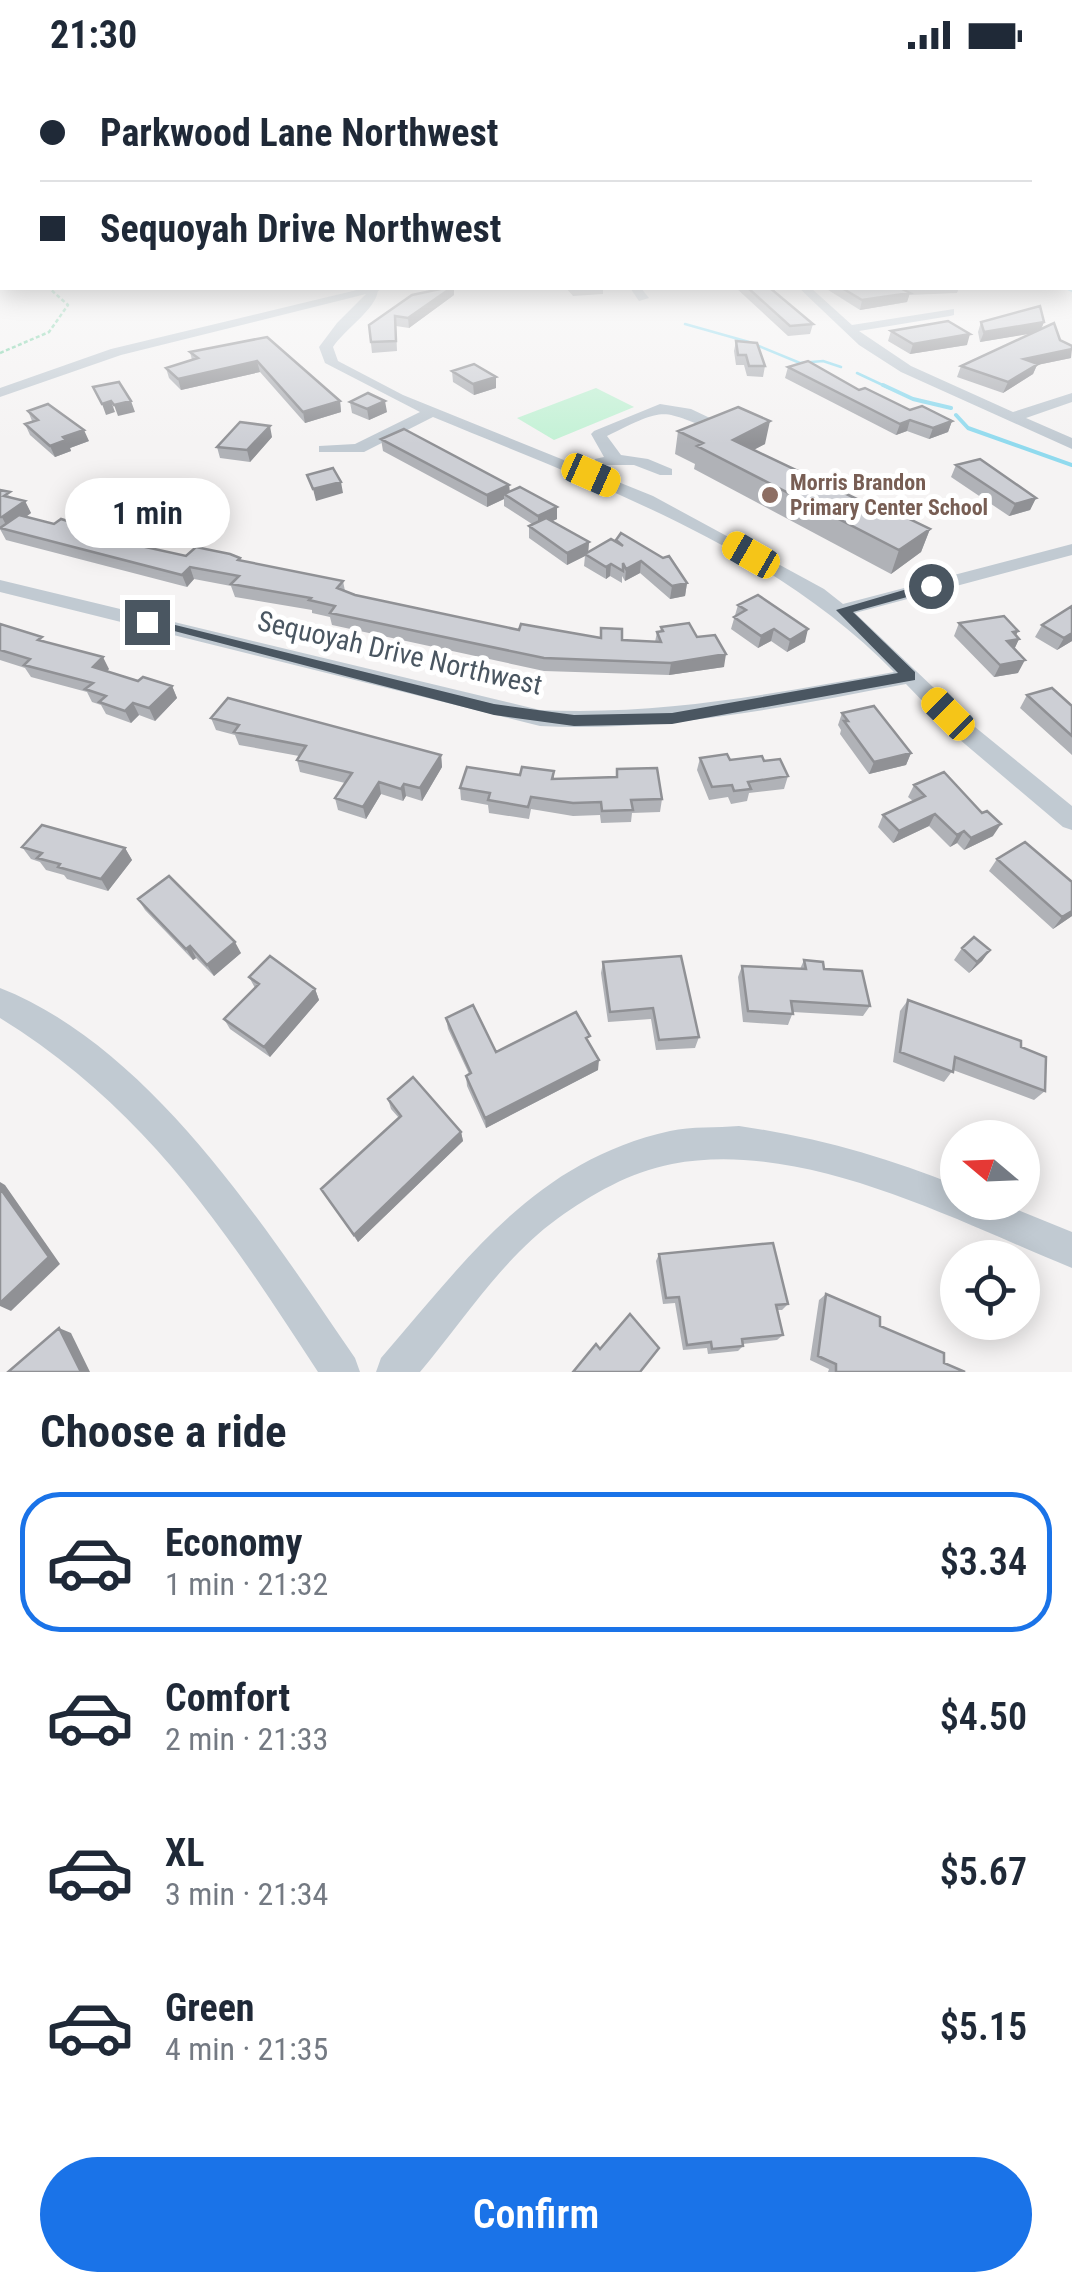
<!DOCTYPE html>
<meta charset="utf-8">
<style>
:root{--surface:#fff;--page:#f2f2f3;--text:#1f2937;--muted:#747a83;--line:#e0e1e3;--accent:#1a73e8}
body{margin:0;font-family:"Roboto Condensed",sans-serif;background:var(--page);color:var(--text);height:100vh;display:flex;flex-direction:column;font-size:38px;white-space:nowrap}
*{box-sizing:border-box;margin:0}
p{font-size:32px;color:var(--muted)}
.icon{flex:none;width:55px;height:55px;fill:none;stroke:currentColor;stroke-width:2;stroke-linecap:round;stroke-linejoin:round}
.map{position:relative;height:1302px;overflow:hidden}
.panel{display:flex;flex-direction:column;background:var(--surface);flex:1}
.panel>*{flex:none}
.guide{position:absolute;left:0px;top:0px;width:1072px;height:220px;box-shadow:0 5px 25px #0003;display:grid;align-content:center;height:220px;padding:0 40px;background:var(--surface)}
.needle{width:65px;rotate:289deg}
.buttons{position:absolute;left:940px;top:1050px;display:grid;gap:20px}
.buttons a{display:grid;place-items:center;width:100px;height:100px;border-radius:50%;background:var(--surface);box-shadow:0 5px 25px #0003;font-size:50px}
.end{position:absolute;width:45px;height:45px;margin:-22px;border:12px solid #4a5661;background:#fff;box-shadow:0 0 0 5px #fff}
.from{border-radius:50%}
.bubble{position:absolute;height:70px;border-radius:35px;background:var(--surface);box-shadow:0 5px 25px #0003;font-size:32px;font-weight:600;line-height:70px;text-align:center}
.car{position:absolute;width:30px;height:60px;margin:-30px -15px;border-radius:12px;box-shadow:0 0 8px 2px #0007;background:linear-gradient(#f5c518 24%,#345 0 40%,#f5c518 0 76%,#345 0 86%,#f5c518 0)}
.guide b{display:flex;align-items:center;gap:35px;height:95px;font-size:38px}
.guide b+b{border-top:2px solid var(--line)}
.guide i{width:25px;height:25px;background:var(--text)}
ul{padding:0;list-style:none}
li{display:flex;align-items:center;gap:30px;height:140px;margin:0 20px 15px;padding:0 20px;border:5px solid transparent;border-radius:40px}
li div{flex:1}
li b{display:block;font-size:38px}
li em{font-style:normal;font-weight:600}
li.active{border-color:var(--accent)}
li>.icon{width:90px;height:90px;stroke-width:1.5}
h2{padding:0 40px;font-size:45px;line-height:120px}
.primary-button{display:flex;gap:20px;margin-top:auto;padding:20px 40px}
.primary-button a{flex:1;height:115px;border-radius:60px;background:var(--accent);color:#fff;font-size:40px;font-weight:600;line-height:115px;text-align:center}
.status{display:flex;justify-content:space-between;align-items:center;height:70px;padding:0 50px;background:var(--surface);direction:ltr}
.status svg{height:28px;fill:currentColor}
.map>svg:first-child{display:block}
.green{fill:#c3f1d5}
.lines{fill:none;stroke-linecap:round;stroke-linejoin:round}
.stream-far1{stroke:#90daee;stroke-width:2.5}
.stream{stroke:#90daee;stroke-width:4}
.path{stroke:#7ad0a6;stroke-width:2.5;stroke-dasharray:4 2.5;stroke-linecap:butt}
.minor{fill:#c1cad2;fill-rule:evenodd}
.wall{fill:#b0b2b7}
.shaded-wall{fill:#909195}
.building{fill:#cdcfd5;stroke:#909195;stroke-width:2.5}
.route{fill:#4a5661}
.education-dot{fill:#8d6e63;stroke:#fff;stroke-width:4}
.labels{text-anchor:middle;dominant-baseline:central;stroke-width:10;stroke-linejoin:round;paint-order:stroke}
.far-education-label{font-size:22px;font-weight:bold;fill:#785e54;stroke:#fff;text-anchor:start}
.street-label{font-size:28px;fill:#4a5661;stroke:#fff}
</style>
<div class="status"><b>21:30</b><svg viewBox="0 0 49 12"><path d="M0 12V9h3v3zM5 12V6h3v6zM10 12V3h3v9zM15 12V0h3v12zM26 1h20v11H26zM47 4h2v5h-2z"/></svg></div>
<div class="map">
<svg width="1072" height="1302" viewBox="0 0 1072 1302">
<rect width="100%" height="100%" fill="#f5f3f3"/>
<path class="green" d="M596,318L634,337L554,370L517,348Z"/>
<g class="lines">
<path class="stream-far1" d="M1066,218L1072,221
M685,254L749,272L800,293L823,291L841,297
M857,303L889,318"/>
<path class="stream" d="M883,315L913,329L951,338
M956,345L968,358L1072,395"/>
<path class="path" d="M0,283L49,262L68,235L49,218"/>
<path class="minor" d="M365,218H383L378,221C375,240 344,260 333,277L338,291L403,325L653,426L824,519L843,534L1072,474V485L855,543L975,657L1072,736V760L1063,757L959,669L906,614C784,637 665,662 540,656L0,522V510L540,640C661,646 776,623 894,602C772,476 592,413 433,347L364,382H319V376L355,374L420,342L325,293L319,277L337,253L366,224L121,285L0,327V318L111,279Z
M630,218H641L649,228L639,231Z
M799,218H811L852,255L954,239V245L950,246L859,261L911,296L1013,342L1072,323V332L1026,348L1072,368V379L901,302L859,275Z
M660,334L691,339L731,358L723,363C659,342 673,333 607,366L621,385L648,389L672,399V405H660L634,395H595V389L604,387L591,364L594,361Z
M0,918C151,977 267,1160 355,1288L360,1302H318C226,1161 147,1039 0,948Z
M739,1056C816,1067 886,1087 958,1116V1132H998L1072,1162V1198C954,1150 803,1069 672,1094C630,1102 592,1124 557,1149C502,1189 463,1251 420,1302H376L381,1288C466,1190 535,1091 670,1061C692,1056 717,1058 739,1056Z"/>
</g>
<path class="wall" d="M566,218H603V224L573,226Z
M736,218H770L813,254L810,264L788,266Z
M825,218H959L957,223L909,225L907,232L860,240Z
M454,225L409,258L396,256L397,281L372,283L369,255Z
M981,252H1044L1041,259L1060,270L1071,288L1037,295L1033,304L1003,323L957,307L961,296L1033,263L980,272L978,262Z
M891,261L967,275L910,284L888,271Z
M267,267L340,331L341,342L305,353L260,302L181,320L169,308L166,298L192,290L190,282Z
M736,271L765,296L763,307L747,306L744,295H736L734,281Z
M788,297L859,320L910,340L952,351L948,362L929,369L907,361L896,365L785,308Z
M452,301L496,318L474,325L453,312Z
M350,332L387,342L369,350L352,343Z
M28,341L89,371L70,378L71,381L55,387L30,365L25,354L32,351Z
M678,361L765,374L753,380L861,431L930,459L921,482L891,504L694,399L695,394L675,384Z
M272,367L250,392L220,388L217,377Z
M381,369L509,415L510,422L557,449L552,451L589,472L588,482L611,469L687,513L685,526L670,529L640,503L625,511L622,506V513L610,506L606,509L584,496L585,486L567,495L529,468V456L532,454L504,436V429L487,437L383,381Z
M956,395L1036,428L1030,440L1009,446L951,407Z
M0,420L13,428L25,431L31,443L26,447L54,454L97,460L100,467L186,486L241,491L343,511L345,521L355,525L519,560L601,568L655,572L657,562H660L661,557L697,567L724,597L669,605L544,601L332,555L330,547L312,543V540L235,527L231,516L194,509L187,517L6,470L0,459Z
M738,535L805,572L787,582L771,571L758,578L731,559Z
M1072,536V571L1057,580L1035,567L1042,555Z
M959,553L1016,566L1019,569L1014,579L1018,603L994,607L954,566Z
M0,554L45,571L109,599L107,601L138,611L172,616L177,628L155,651L139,645L131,653L106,644L101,635L92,632L87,622L31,607L25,598L0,590Z
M1027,625L1072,636V685L1020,638Z
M842,643L911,683L906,695L869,704L840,664L841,660L838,655Z
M211,648L441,685L442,697L422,731L406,726L403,731L381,724L366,749L338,740L335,728L345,713L300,702L297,690L299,686L239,675L235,665L216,660Z
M700,688L764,691L788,706L784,719L749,723L747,731L731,734L728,727L709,730L697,700Z
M617,699L662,729L660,742L632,743L631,752L601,753L600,745L573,746L531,739L529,749L489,743L488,735L461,730L460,718L520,705L554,701V709L616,707Z
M914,715L993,766L964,780L957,773L950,777L929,756L893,773L878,757L883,745L913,731L908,727Z
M22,777L125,778L132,790L108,821L67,809L64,805L46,800L40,792L31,789Z
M997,789L1072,812V846L1053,859L989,801Z
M138,829L241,883L214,906L196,888L193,890L145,840Z
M962,878L990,880L982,891L969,903L954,890Z
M804,890L824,899L870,936L863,946L793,942L788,955L743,952L738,907L742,896L800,899Z
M603,892L699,967L695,978L656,980L651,949L608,952L601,903Z
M249,907L315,919L319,930L270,987L230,959L224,949L255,918Z
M908,930L1021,977L1045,1021L1034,1030L953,1000L944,1012L893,992L900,941Z
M446,948L496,982L589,972L598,1000L486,1058L467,1016L466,1006L469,1004L448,959Z
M388,1029L461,1062L463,1071L358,1172L321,1119L399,1048L391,1039Z
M659,1184L788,1234L782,1240H777L783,1265L777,1270L743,1274V1276L738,1281L708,1284L707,1278L683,1280L675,1233L663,1234L656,1191Z
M826,1224L944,1293L965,1302H828L829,1299L810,1290L819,1230Z"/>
<path class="shaded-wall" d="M451,218H454V225L409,258L408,248Z
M910,223L907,232L860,240L862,230Z
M1044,252L1040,262L980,272L984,262Z
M970,264L967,275L910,284L913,274Z
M1072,279L1071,288L1037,295L1033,304L1003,323L1008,312L1024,289Z
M257,291L260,302L181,320L178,309Z
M496,307V318L474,325L473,314Z
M111,331L115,342L106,345L102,334Z
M131,331L135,342L118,346L114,335Z
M340,331L341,342L305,353L303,342Z
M385,331L387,342L369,350L367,339Z
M910,350L907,361L896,365L900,354Z
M770,351L765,374L729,393L733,370Z
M952,351L948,362L929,369L933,358Z
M270,356L272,367L250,392L247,380Z
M84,360L89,371L70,378L71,381L55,387L50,376L63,367Z
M341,412L343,423L316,431L313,419Z
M509,415L510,427L504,424V429L487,437V425Z
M1036,428L1030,440L1009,446L1015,434Z
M25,431L31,443L8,459L2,447Z
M557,437V449L538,458V446Z
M930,459L921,482L891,504L899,480Z
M589,472L588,484H585V486L567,495V483Z
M641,491L640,503L625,511L626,499Z
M611,494L610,506L606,509V497Z
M190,497L194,509L187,517L182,505Z
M687,513L685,526L670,529L672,516Z
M774,559L771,571L758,578L761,566Z
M808,559L805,572L787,582L790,570Z
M1018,561L1014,570L1019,569L1013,582L1001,584L1013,562Z
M1072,563V571L1057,580L1064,568Z
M726,584L724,597L669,605L671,593Z
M103,587L109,599L99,609L93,597Z
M1025,590L1018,603L994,607L1000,595Z
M172,616L177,628L155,651L149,638Z
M133,633L139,645L131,653L125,641Z
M911,683L906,695L869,704L874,692Z
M441,685L442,697L422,731L420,718Z
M379,712L381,724L366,749L363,737Z
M404,714L406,726L403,731L401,719Z
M935,744L929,756L893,773L899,761Z
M1001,754L993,766L964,780L971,768Z
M964,761L957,773L950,777L957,765Z
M125,778L132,790L108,821L101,809Z
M1072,841V846L1053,859L1062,847Z
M235,872L241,883L214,906L207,895Z
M190,876L196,888L193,890L186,879Z
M990,880L982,891L969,903L977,892Z
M315,919L319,930L270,987L264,977Z
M599,990L598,1000L486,1058L485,1048Z
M461,1062L463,1071L358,1172L354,1165Z
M0,1112L5,1115L60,1194L11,1241L0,1236Z
M59,1258L71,1263L90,1302H81Z"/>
<path class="building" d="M445,218H451L408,248L395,246L396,271L371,272L369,255L412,225Z
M748,218H770L813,254L790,256Z
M842,218H900L910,223L862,230Z
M1040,236L1044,252L984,262L981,252Z
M948,251L970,264L913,274L891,261Z
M1054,253L1060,270L1072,276V279L1024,289L1038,294L1008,312L961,296Z
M267,267L340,331L303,342L257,291L178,309L166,298L198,288L190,282Z
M736,271L757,273L765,296H749L746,285H738Z
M808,291L859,320L865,318L910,340L922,336L952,351L933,358L910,350L900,354L788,297Z
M474,294L496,307L473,314L452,301Z
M119,312L131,331L114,335L111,331L102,334L93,317Z
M368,323L385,331L367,339L350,332Z
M48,334L84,360L63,367L66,370L50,376L25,354L38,350L28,341Z
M738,337L770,351L733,370L861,431L866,428L930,459L899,480L697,376L703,373L678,361Z
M240,352L270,356L247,380L217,377Z
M404,359L509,415L487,425L381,369Z
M980,389L1036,428L1015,434L956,395Z
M333,398L341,412L313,419L307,405Z
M520,417L557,437L538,446L504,424Z
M0,420L10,422L4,426L25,431L2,447H0Z
M19,445L54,454L61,449L97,460L91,465L186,486L196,477L230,484L240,488L238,490L343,511L337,518L355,525L519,560L521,554L601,568V558L622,559V570L661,572L657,562L663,561L661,557L689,553L697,567L715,565L726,584L671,593L544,588L330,543L335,536L309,530L311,528L231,514L239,506L190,497L182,505L0,458Z
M546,448L589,472L567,483L529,456Z
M621,463L663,488L669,486L687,513L672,516L641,491L626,499L623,493V501L611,494L606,497L585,484L611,469L623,476L616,470Z
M758,525L808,559L790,570L774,559L761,566L734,547L746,540L738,535Z
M1072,536V563L1064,568L1042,555Z
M1004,546L1018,561L1013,562L1019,569L1007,571L1025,590L1000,595L959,553Z
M0,554L42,567L38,570L103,587L93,597L138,611L143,607L172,616L149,638L133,633L125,641L99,632L106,626L85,619L93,613L24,595L30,589L0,580Z
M1052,618L1072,636V666L1027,625Z
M228,628L441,685L420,718L404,714L401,719L379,712L363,737L335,728L352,703L297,690L306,676L234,662L239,655L211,648Z
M874,636L911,683L874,692L844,651H848L842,643Z
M727,684L730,690L762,686L764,691L780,689L788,706L748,712L751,719L734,721L732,715L712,717L700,688Z
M467,697L520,705L522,697L554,701L552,709L617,707V699L657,698L662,729L631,730L633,740L602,741L601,732L573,733L531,727L528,737L488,730L490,723L460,718Z
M944,702L982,743L987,741L1001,754L971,768L964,761L957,765L935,744L899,761L883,745L925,726L914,715Z
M42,755L125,778L101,809L58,797L60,794L37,788L42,783L22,777Z
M1025,772L1072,812V841L1062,847L997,789Z
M169,806L235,872L207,895L190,876L186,879L138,829Z
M974,867L990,880L977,892L962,878Z
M270,886L315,919L264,977L224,949L259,914L249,907Z
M681,886L699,967L659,970L653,938L610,942L603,892Z
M804,890L823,892L824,899L862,901L870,936L791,931L793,944L748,941L742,896L806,899Z
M908,930L1021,971V977L1046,987L1045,1021L955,987L953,1002L900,982Z
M473,935L496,982L576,942L590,966L586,968L599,990L485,1048L466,1006L471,1003L446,948Z
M413,1007L461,1062L354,1165L321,1119L401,1046L388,1029Z
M0,1118L49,1187L0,1233Z
M773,1173L788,1234L776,1235L783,1265L742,1269L743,1276L712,1279L711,1272L687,1275L679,1227L666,1228L659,1184Z
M826,1224L880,1247V1256L944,1283V1293L965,1302H836V1294L818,1286Z
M630,1244L659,1278L640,1302H573L596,1274L600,1279Z
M59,1258L81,1302H8Z"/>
<linearGradient id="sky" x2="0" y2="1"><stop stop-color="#85c3ea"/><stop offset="0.51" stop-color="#fafafa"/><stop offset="1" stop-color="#fafafa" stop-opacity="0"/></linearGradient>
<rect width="1072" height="374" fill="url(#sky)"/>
<path class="route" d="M931,512L938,516L936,519L853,542L915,602V610L672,654L574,656L494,645L140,552L147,548L494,634L574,645L672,643L898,603L836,540Z"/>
<circle class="education-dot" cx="770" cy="425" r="10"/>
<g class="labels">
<g class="far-education-label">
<text x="790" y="412">Morris Brandon<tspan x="790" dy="25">Primary Center School</tspan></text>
</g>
<g class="street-label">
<text transform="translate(400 583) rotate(13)">Sequoyah Drive Northwest</text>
</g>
</g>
</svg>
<div class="buttons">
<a><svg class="needle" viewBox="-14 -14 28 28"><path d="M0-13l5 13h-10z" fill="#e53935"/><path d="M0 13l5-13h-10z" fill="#747a83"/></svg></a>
<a><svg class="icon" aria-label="locate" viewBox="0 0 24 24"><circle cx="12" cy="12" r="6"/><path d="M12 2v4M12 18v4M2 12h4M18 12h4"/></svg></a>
</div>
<i class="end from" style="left:931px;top:516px"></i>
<i class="end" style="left:147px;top:552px"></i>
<div class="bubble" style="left:65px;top:408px;width:165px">1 min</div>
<i class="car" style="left:591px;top:405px;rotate:114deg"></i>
<i class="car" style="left:751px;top:485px;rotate:300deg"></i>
<i class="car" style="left:948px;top:644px;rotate:315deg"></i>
<div class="guide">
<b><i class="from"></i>Parkwood Lane Northwest</b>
<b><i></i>Sequoyah Drive Northwest</b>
</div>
</div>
<section class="panel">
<h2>Choose a ride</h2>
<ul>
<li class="active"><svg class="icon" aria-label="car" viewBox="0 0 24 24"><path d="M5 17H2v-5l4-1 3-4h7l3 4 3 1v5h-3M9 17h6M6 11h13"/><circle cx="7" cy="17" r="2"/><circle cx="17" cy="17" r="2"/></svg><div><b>Economy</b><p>1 min · 21:32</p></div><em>$3.34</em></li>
<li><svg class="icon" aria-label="car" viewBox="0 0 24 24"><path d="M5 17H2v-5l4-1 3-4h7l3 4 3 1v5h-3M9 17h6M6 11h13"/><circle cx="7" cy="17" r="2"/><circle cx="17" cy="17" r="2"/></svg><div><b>Comfort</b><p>2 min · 21:33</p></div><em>$4.50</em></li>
<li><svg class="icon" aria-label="car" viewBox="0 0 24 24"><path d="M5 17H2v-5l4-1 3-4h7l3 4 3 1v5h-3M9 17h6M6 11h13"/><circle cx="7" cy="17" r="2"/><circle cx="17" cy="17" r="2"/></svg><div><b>XL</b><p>3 min · 21:34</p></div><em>$5.67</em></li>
<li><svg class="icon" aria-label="car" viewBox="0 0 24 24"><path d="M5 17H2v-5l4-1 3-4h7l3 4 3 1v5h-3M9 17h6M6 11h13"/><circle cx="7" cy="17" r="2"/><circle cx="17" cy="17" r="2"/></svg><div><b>Green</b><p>4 min · 21:35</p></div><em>$5.15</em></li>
</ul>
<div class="primary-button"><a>Confirm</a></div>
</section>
